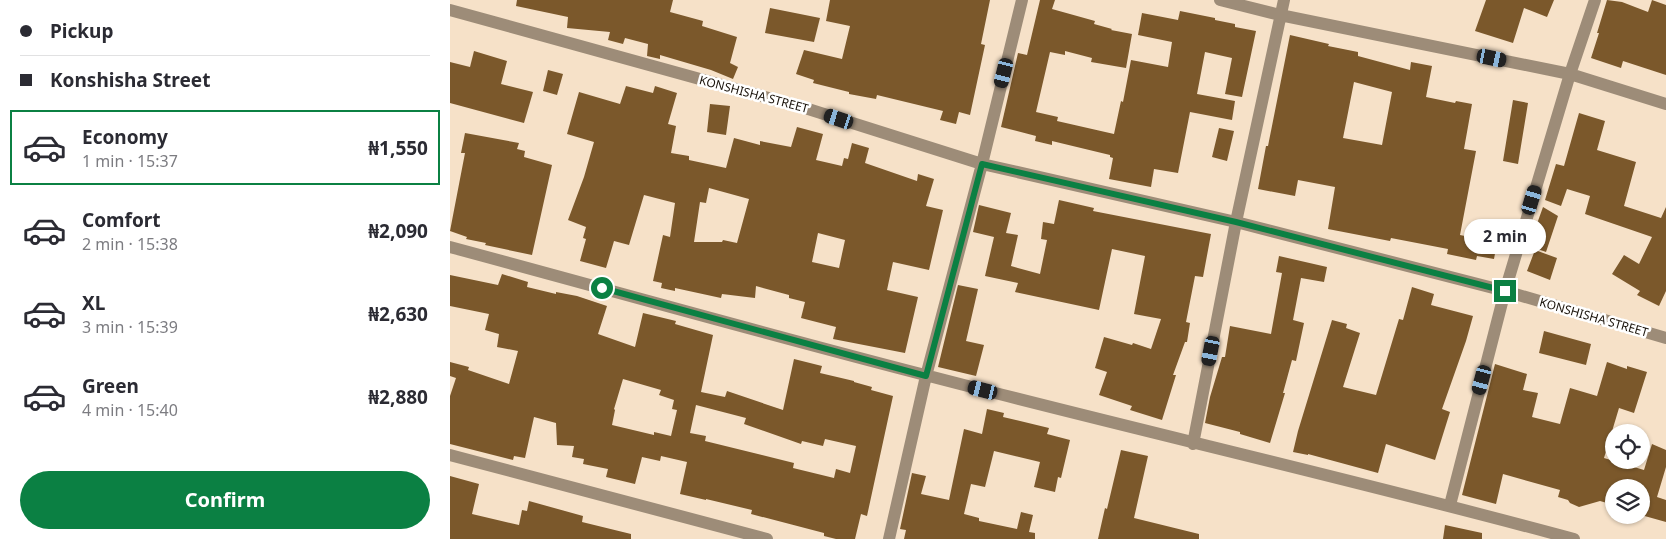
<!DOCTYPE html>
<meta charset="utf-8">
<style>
:root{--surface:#fff;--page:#f2f2f3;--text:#2b2b33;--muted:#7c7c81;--line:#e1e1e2;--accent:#0b8043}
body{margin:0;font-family:"Noto Sans",sans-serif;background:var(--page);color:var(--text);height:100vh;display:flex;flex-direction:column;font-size:19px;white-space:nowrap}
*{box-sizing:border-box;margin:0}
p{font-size:16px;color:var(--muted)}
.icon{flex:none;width:28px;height:28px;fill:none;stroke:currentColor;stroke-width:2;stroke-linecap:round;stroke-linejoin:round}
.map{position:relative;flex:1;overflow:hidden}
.sheet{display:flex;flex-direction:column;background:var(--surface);width:450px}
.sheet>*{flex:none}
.guide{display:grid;align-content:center;height:110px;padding:0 20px;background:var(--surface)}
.fabs{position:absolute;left:1155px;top:424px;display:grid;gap:10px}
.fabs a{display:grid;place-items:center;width:45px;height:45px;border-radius:50%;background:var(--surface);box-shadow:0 1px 4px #0004;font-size:25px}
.end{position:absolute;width:22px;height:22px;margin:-11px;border:6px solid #0b8043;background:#fff;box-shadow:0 0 0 2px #fff}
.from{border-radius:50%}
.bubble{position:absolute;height:35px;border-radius:18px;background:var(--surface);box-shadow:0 1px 4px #0004;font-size:16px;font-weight:700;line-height:35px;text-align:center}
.car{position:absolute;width:15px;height:30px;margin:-15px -8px;border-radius:6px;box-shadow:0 0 4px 1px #0007;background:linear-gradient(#222 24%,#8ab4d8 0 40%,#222 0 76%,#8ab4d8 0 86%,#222 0)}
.guide b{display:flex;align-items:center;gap:18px;height:48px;font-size:19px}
.guide b+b{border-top:1px solid var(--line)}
.guide i{width:12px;height:12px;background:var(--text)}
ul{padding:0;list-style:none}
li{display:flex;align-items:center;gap:15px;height:75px;margin:0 10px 8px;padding:0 10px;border:2px solid transparent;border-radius:0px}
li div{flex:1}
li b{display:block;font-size:19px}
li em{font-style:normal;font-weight:700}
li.on{border-color:var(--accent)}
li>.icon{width:45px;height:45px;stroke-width:1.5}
.action{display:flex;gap:10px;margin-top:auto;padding:10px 20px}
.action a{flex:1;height:58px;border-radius:30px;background:var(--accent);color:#fff;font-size:20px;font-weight:700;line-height:58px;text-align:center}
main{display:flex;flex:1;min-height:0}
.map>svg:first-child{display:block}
.building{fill:#7b582b;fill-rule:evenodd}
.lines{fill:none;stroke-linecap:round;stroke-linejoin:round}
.minor{stroke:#9d8c78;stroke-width:12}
.route{stroke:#0b8043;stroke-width:6}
.labels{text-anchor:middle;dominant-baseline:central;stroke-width:5;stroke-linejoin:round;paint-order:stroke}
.street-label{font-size:12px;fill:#19120a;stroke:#fff}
</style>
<main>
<section class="sheet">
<div class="guide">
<b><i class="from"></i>Pickup</b>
<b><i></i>Konshisha Street</b>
</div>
<ul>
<li class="on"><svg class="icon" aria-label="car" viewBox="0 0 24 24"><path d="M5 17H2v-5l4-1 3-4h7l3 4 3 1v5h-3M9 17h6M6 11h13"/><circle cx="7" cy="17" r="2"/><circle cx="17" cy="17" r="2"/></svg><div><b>Economy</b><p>1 min · 15:37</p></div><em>₦1,550</em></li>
<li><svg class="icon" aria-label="car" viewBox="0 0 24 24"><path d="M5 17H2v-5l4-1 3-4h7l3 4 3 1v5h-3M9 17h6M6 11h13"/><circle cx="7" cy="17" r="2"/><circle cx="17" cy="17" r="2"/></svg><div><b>Comfort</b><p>2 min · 15:38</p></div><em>₦2,090</em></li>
<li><svg class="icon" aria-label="car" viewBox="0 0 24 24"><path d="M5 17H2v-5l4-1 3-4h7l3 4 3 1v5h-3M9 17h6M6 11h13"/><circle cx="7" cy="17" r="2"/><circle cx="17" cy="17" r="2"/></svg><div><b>XL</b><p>3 min · 15:39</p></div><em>₦2,630</em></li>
<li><svg class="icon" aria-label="car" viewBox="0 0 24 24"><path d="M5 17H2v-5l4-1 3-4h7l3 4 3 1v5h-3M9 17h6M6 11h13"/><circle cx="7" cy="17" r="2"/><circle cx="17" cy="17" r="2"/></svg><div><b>Green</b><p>4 min · 15:40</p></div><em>₦2,880</em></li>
</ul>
<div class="action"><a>Confirm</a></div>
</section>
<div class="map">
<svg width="1216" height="539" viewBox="0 0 1216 539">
<rect width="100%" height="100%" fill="#f6e1c8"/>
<path class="building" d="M67,0H223L220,12L253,21L252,26L287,37L280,63L288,67L283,79L261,70L210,55V59L197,56L198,44L175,38L173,44L158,40L160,32L117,28L118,17L66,6Z
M380,0H540L531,44L535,45L520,115L509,112L506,124L490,120L493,111L427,95L426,99L399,94V92L363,83L364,80L346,74L354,50L392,59L400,26L376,21Z
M590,0H605L602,9L645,21L644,24L662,29L661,30L682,34L676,68L641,62L642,58L615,51V55L600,52L586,112L608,117L607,121L664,134L671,101L673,102L681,60L718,67L722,42L688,35L692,13L728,20L730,11L765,18V20L785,24V27L806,31L792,97L775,94L782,58L755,52L747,94L785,101L782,120L740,112L728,173L704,169L701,187L659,179L663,158L660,157V155L602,141V145L585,141L586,136L551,127L568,53L577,55Z
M1036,0H1104L1097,17L1074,8L1063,43L1025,31Z
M1157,0L1172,2L1198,12L1202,0L1216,5V75L1173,61L1171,68L1141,58L1149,33H1147Z
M320,8L370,18L364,42L315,33Z
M840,35L879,44L878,46L908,52V56L960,70L961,62L982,66L976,97L1005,103L1006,101L1022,104L1014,149L1026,151L1010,235L1034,240L1038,219L1051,221L1044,259L1027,256L1026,260L997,254L998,249L941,238L940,241L878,229L885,187L848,180L845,196L808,189L816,146H818ZM904,82L942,92L932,145L893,138Z
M24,51L57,61L51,84L83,92L74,123L0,103V62L20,67Z
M98,70L113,74L107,95L93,91Z
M176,86L203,93L205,86L227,93L218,124L226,126L221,153L239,156V160L276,168L284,138L310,145V141L341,147L347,127L373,134L366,160L392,166L394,158L398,159L402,143L419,148L415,163L467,181L468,174L484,179L476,206L493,210L479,270L443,262L437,290L468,297L455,353L383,339L386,327L351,318L355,302L339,298V295L306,286L305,298L272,294L271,298L225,288V291L211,288L212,283L203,281L213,235L220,237L225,203L194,195L179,245L164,241L156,268L130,261L136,239L133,238L136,227L118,220L134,177L144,142L117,134L129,92L170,104ZM259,188L299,199L287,243L273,240L272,242H244L250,202L256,203ZM368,233L395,240L389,268L362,262Z
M1063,100L1078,103L1068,164L1053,161Z
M260,104L280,106L276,135L257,132Z
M1129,113L1155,121L1147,150L1186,162L1174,206L1211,218L1216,207V291L1209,306L1187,295L1190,291L1162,274L1174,255L1189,264L1202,237L1135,214L1140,196L1117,189L1111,206L1095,200L1106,164L1114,166Z
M769,128L784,131L777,161L762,157Z
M15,133L69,143L67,149L75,151L74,157L102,165L82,255L35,245L36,243L16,239L17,237L0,231L15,153H11Z
M609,200L644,208L643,211L761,234L753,277L745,276L736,322L740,323L737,342H735L723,375H726L712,420L680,410L682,406L649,395L657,372L645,368L654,337L682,345L683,343L701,349L711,319L684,314L695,256L662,249L649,310L565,292L568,283L535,276L544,237L523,232L529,205L561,213L556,233L568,235L561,266L590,274L597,240L591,239L593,222L604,224Z
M1093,207L1108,216L1096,252L1079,246Z
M1085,250L1107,258L1100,280L1077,271Z
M829,256L877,267L874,282L851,278L843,320L854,323L846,361L842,360L833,393H835L820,443L790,434V432L755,423L760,397L772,357H775L780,326L821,334L832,273L826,272Z
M52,274L78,282L77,287L106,294V292L127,296L157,306L148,334L185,347L193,313L226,321L225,324L263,335L251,392L275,397L277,391L333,410L344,359L372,366L370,373L404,381V382L422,387L421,390L443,396L417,516L411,514L405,539H386L374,536V533L301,514L302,510L256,499V500L230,494L237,462L211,456L210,461L192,457L185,484L156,477L158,469L133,464L134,459L122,457L124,446L107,445L106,423L84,417L75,458L64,456L63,460L0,444V396L6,378L0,376V362L19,367L18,370L59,384L68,351L47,347L49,334L35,330L39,314L0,306V275L48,285ZM173,379L211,390L209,395L224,400L222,409L227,410L221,436L204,432V435L162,425L165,410L164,409ZM246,405L296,418L294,424L351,444L352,441L373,446L375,439L406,446L400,473L386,469L384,478L343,468L344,463L255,441L256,436L240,433Z
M508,285L528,289L516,341L534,345L526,376L488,367Z
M962,287L984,294L981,305L1023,316L1016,341L992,409L1000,412L985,460L936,444L928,473L858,454V455L843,452L848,431L882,320L897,324L896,328L910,333L893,387L926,395L949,319L953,320Z
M1094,331L1141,344L1136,365L1089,353Z
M1157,362L1177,369V366L1197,372L1184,413L1169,408L1154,458L1194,470L1202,444L1216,450V467L1207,497L1216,500V522L1191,515V488H1164V505L1150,501L1129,507L1120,503L1118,500L1108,497L1110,490L1053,474L1046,504L1012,495L1045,364L1077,374L1073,390L1088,393L1082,417L1110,424L1120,388L1147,396Z
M537,409L554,413L553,417L599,428L597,434L620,440L611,478L608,477L605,492L584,487L590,462L544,451L535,487L521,484L514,514L529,518V521L567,529L571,512L583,515L579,532L585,533V539H454L456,530L450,529L462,473L476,476L471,494L499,500L514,429L532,434Z
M671,450L698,456L684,518L749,534V539H648L655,508L657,509Z
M0,476L29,484L22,514L69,525L72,510L77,511L79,501L133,516L132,522L181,534V539H0Z
M995,525L1032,533V539H993Z"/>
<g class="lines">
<path class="minor" d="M770,0L830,15L1120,74L1216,104
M0,10L355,108L532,164L786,222L1055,291L1216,338
M0,247C160,290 319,335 479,376C694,432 910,481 1124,539
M743,444L786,222L834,0
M0,455L317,539
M1000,505L1055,291L1120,74L1145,0
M439,539L476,376L532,164L572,0"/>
</g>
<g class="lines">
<path class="route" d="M152,288L476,376L532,164L786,222L1055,291"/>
</g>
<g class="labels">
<g class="street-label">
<text transform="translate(304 94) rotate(15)">KONSHISHA STREET</text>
<text transform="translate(1144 317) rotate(16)">KONSHISHA STREET</text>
</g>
</g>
</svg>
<div class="fabs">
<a><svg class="icon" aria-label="locate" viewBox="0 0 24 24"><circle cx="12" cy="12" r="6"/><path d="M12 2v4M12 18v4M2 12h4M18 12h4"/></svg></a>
<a><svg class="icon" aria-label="layers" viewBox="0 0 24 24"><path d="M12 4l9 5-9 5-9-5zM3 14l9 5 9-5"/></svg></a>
</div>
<i class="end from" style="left:152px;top:288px"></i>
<i class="end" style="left:1055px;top:291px"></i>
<div class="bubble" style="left:1014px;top:219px;width:82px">2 min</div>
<i class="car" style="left:1042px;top:58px;rotate:102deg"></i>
<i class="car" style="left:554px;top:73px;rotate:194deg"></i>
<i class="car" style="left:389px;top:119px;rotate:288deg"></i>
<i class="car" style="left:1082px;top:200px;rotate:17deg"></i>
<i class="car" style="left:761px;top:351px;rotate:191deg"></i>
<i class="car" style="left:1032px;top:380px;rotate:195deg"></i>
<i class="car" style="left:533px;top:390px;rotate:284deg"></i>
</div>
</main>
